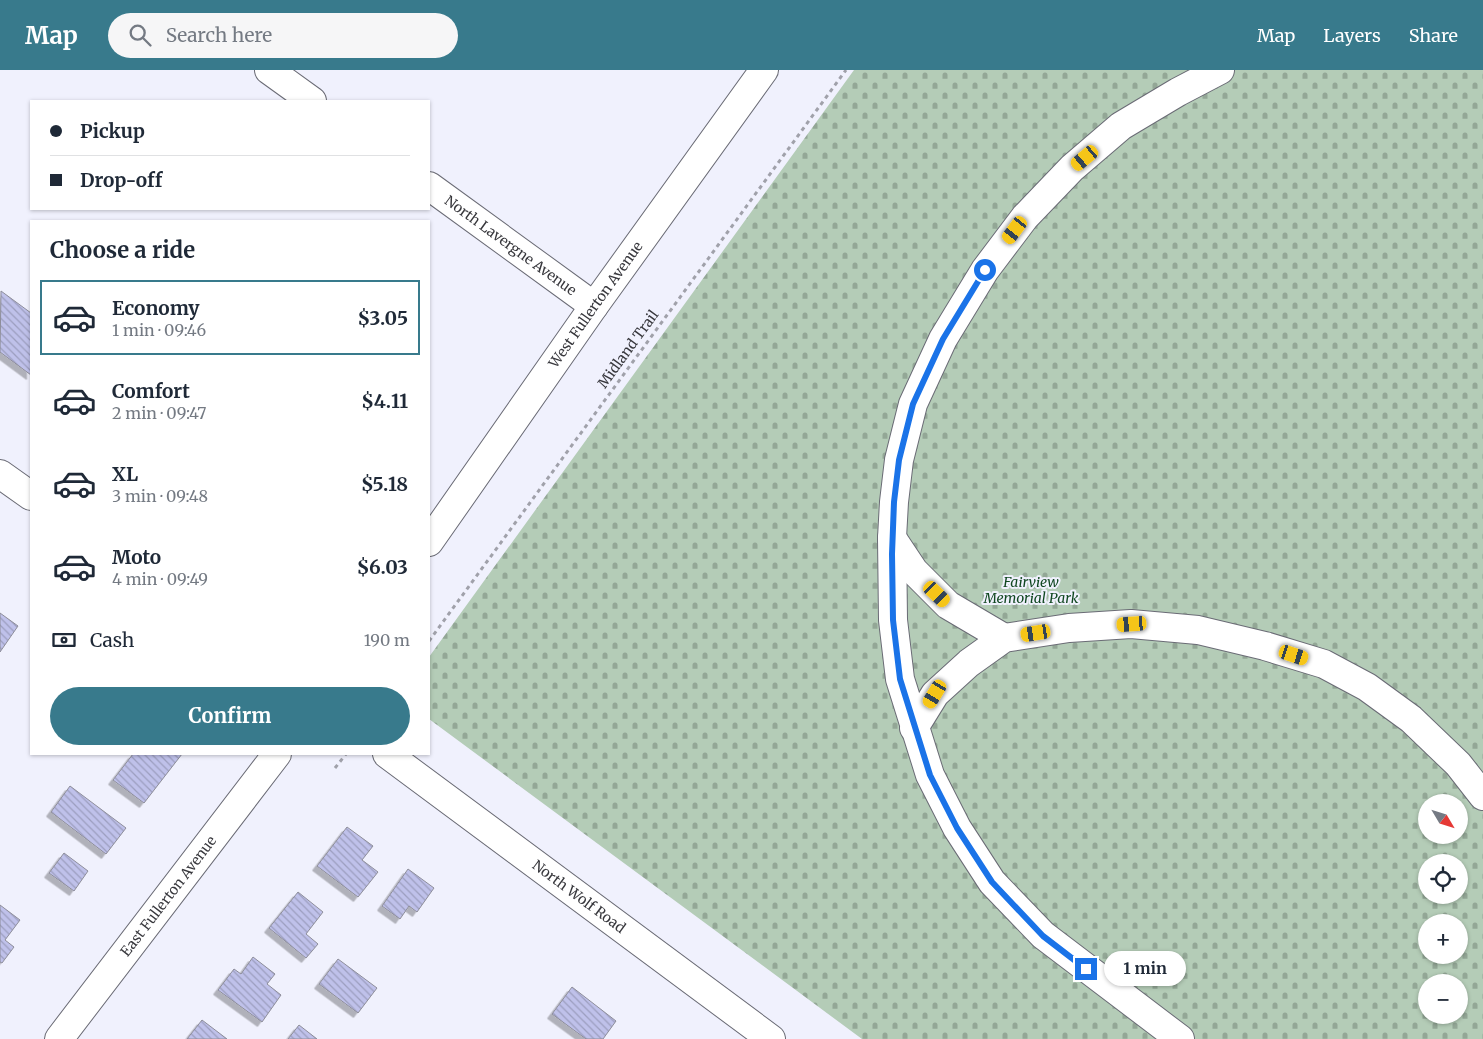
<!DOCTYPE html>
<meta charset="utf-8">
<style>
:root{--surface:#fff;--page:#f6f6f7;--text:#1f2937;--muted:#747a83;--line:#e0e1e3;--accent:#387a8c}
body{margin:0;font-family:Merriweather,serif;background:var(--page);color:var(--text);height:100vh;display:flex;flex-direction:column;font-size:19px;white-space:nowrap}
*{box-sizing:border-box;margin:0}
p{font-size:16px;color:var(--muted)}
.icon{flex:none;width:28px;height:28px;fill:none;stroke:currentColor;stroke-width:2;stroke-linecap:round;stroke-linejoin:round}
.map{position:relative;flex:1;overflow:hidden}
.sheet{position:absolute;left:30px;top:150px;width:400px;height:535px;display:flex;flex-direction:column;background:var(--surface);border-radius:0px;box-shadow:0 1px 4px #0004}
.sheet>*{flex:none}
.banner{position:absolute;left:30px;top:30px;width:400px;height:110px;border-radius:0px;box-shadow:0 1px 4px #0004;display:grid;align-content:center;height:110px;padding:0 20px;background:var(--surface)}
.needle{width:32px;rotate:128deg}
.fabs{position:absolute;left:1418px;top:724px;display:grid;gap:10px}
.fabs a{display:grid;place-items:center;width:50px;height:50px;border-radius:50%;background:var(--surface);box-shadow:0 1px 4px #0004;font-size:25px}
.end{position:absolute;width:22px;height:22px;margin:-11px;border:6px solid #1a73e8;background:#fff;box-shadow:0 0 0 2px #fff}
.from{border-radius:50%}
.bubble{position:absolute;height:35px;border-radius:18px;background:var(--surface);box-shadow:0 1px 4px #0004;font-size:16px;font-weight:700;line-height:35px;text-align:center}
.car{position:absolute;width:15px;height:30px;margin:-15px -8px;border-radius:6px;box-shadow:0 0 4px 1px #0007;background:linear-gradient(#f5c518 24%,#345 0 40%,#f5c518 0 76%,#345 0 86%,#f5c518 0)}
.banner b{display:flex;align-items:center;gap:18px;height:48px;font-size:19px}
.banner b+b{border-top:1px solid var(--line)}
.banner i{width:12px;height:12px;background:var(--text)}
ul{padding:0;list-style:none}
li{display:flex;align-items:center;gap:15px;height:75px;margin:0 10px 8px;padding:0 10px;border:2px solid transparent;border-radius:0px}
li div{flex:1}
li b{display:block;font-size:19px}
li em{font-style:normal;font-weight:700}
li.current{border-color:var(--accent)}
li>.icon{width:45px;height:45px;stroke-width:1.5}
h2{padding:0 20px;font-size:22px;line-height:60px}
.pay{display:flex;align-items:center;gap:12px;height:55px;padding:0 20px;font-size:19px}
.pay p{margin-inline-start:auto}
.action{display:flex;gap:10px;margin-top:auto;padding:10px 20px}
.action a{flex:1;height:58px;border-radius:30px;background:var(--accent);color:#fff;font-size:20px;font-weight:700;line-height:58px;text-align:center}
header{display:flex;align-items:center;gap:30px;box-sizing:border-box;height:70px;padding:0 25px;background:var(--accent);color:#fff}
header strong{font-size:24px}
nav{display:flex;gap:28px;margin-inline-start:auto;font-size:18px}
.search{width:350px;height:45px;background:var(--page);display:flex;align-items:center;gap:12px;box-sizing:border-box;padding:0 18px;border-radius:28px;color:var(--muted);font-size:19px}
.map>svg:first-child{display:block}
.cemetery{fill:url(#cemetery-stones);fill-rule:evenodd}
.building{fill:url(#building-back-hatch);stroke:#8e8e9a;filter:url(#shadow)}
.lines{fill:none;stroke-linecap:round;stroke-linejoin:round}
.minor-casing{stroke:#6a6b75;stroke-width:30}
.major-casing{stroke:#6a6b75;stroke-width:30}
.path{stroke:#a0a1aa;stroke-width:3;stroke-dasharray:4 4;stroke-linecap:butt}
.minor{stroke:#fff;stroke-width:28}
.major{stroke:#fff;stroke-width:28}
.route{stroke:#1a73e8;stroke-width:6}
.labels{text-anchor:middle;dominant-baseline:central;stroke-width:4;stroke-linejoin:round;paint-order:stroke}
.street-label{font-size:14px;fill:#38383d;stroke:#f0f1fd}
.park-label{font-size:14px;font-style:italic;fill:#104720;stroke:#f0f1fd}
</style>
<header>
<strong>Map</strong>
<div class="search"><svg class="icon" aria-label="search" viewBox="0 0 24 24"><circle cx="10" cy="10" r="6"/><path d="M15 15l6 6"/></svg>Search here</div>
<nav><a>Map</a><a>Layers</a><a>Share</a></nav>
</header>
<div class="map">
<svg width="1483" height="969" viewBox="0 0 1483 969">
<defs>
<pattern id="cemetery-stones" width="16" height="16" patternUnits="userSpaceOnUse" patternTransform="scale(1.25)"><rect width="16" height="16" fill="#b4ccb7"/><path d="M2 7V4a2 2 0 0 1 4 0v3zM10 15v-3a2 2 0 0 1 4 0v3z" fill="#93a796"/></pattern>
<pattern id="building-back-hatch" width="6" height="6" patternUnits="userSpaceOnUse" patternTransform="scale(1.25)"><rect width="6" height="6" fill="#bfc1ea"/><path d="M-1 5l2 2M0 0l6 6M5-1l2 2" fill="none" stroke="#9c9ebf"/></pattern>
<filter id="shadow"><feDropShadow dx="-4.5" dy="4.5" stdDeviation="0" flood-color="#0004"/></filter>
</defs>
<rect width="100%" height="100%" fill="#f0f1fd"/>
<path class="cemetery" d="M854,0H1483V969H862L429,649V587ZM1426,732H1459V765H1426ZM1426,792H1459V825H1426ZM1426,852H1459V885H1426ZM1426,912H1459V945H1426Z"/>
<path class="building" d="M1,221L31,243V305L0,282Z
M0,543L18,556L0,582Z
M133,684H182L144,733L113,710Z
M70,716L126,758L106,784L51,742Z
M347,757L373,776L362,790L378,802L358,827L317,796Z
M64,783L88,801L74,821L49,803Z
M408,799L434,818L417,842L409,836L400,849L382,836Z
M298,822L323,842L306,864L318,874L306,888L269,858Z
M0,835L20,850L5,870L14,877L2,893L0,892Z
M253,887L275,904L267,914L281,925L262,952L218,920L234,899L241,904Z
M338,889L377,918L358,943L319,914Z
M572,917L616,951L603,969H586L552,944Z
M202,950L227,969H187Z
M299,955L317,969H288Z"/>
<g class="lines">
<g class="minor-casing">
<g id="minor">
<path d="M269,0L312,31"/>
<path id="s1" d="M429,116L594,236"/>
<path d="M892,468L914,501L948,535L1004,568"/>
<path id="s2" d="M429,472L594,236L764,0"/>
<path d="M914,658L935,624L969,593L1004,568L1069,558L1131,554L1198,560L1265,576L1324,594L1367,617L1411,649L1458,694L1483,726"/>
<path id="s3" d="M59,969L277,684"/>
<path d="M1180,969L1043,865L992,812L957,758L930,705L900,609L893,550L892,468L894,432L899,390L913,334L943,269L985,200L1025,147L1072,98L1121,56L1178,22L1220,0"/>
</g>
</g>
<g class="major-casing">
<g id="major">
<path d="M0,404L31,426"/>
<path id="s4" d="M387,684L771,969"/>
</g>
</g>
<path class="path" d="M429,571L846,0
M335,698L346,684"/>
<use href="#minor" class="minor"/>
<use href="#major" class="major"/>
</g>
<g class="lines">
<path class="route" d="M985,200L943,269L913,334L899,390L894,432L892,484L893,550L900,609L930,705L957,758L992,812L1043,866L1086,899"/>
</g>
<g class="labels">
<g class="street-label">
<text stroke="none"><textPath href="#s1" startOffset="101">North Lavergne Avenue</textPath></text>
<text stroke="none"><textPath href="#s2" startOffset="290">West Fullerton Avenue</textPath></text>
<text transform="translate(628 279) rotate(-54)">Midland Trail</text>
<text stroke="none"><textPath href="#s3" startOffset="180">East Fullerton Avenue</textPath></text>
<text stroke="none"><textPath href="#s4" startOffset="239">North Wolf Road</textPath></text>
</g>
<g class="park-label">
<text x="1031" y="512">Fairview<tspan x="1031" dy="16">Memorial Park</tspan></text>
</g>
</g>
</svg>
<div class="fabs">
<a><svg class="needle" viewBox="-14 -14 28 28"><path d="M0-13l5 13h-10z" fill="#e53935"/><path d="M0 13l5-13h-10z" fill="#747a83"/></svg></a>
<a><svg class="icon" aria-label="locate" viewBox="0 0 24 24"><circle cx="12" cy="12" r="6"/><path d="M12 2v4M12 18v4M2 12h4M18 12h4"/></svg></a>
<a>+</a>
<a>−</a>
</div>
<i class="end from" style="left:985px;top:200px"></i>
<i class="end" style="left:1086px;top:899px"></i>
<div class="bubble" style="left:1104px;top:881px;width:82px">1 min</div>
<i class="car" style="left:1085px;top:88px;rotate:230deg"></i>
<i class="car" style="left:1015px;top:160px;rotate:217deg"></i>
<i class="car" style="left:937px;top:524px;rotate:134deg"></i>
<i class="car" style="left:1132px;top:554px;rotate:266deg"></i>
<i class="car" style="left:1036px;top:563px;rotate:261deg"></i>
<i class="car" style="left:1294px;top:585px;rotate:108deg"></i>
<i class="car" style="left:935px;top:624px;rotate:211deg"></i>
<div class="banner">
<b><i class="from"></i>Pickup</b>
<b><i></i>Drop-off</b>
</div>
<section class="sheet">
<h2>Choose a ride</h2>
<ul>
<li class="current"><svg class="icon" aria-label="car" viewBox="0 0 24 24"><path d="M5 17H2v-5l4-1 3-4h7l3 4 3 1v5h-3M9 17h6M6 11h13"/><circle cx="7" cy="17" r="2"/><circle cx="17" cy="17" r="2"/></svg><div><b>Economy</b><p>1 min · 09:46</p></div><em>$3.05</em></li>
<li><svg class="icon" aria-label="car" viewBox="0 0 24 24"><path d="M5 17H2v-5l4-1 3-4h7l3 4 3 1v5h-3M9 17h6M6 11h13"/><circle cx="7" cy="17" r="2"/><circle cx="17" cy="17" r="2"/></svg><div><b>Comfort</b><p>2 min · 09:47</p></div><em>$4.11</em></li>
<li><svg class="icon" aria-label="car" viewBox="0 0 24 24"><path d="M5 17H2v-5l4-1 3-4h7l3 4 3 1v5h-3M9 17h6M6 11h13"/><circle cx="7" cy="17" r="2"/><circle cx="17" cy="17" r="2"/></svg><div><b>XL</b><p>3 min · 09:48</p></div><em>$5.18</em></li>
<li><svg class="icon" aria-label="car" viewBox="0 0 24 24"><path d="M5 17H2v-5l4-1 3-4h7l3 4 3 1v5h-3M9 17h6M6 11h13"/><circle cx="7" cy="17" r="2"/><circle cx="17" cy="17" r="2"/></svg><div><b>Moto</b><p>4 min · 09:49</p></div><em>$6.03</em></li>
</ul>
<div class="pay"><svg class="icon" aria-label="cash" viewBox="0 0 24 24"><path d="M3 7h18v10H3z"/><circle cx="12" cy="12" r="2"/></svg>Cash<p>190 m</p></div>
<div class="action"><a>Confirm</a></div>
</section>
</div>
